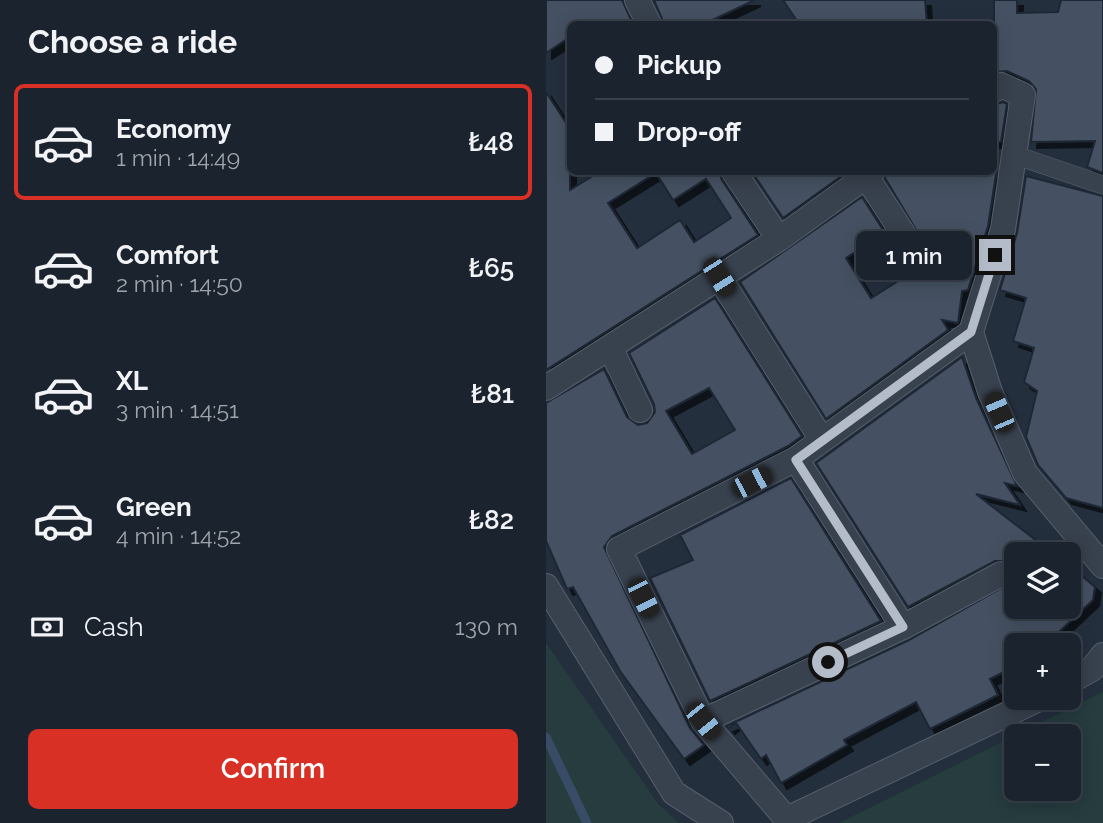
<!DOCTYPE html>
<meta charset="utf-8">
<style>
:root{--surface:#1b232e;--page:#282f3a;--text:#f1f3f6;--muted:#a0a4aa;--line:#39404a;--accent:#d93025}
body{margin:0;font-family:Raleway,sans-serif;background:var(--page);color:var(--text);height:100vh;display:flex;flex-direction:column;font-size:26px;white-space:nowrap}
*{box-sizing:border-box;margin:0}
p{font-size:23px;color:var(--muted)}
.icon{flex:none;width:38px;height:38px;fill:none;stroke:currentColor;stroke-width:2;stroke-linecap:round;stroke-linejoin:round}
.map{position:relative;flex:1;overflow:hidden}
.drawer{display:flex;flex-direction:column;background:var(--surface);width:546px}
.drawer>*{flex:none}
.top-card{position:absolute;left:21px;top:21px;width:430px;height:154px;border-radius:10px;box-shadow:0 4px 18px #0003,0 0 0 2px var(--line);display:grid;align-content:center;height:154px;padding:0 28px;background:var(--surface)}
.buttons{position:absolute;left:458px;top:542px;display:grid;gap:14px}
.buttons a{display:grid;place-items:center;width:77px;height:77px;border-radius:10px;background:var(--surface);box-shadow:0 4px 18px #0003,0 0 0 2px var(--line);font-size:35px}
.end{position:absolute;width:32px;height:32px;margin:-16px;border:9px solid #b4bcc9;background:#111;box-shadow:0 0 0 4px #111}
.from{border-radius:50%}
.bubble{position:absolute;height:49px;border-radius:10px;background:var(--surface);box-shadow:0 4px 18px #0003,0 0 0 2px var(--line);font-size:23px;font-weight:600;line-height:49px;text-align:center}
.car{position:absolute;width:21px;height:42px;margin:-21px -10px;border-radius:9px;box-shadow:0 0 5px 2px #0007;background:linear-gradient(#222 24%,#8ab4d8 0 40%,#222 0 76%,#8ab4d8 0 86%,#222 0)}
.top-card b{display:flex;align-items:center;gap:24px;height:66px;font-size:26px}
.top-card b+b{border-top:2px solid var(--line)}
.top-card i{width:18px;height:18px;background:var(--text)}
ul{padding:0;list-style:none}
li{display:flex;align-items:center;gap:21px;height:116px;margin:0 14px 10px;padding:0 14px;border:4px solid transparent;border-radius:10px}
li div{flex:1}
li b{display:block;font-size:26px}
li em{font-style:normal;font-weight:600}
li.selected{border-color:var(--accent)}
li>.icon{width:63px;height:63px;stroke-width:1.5}
h2{padding:0 28px;font-size:32px;line-height:84px}
.pay{display:flex;align-items:center;gap:18px;height:77px;padding:0 28px;font-size:26px}
.pay p{margin-inline-start:auto}
.action{display:flex;gap:14px;margin-top:auto;padding:14px 28px}
.action a{flex:1;height:80px;border-radius:10px;background:var(--accent);color:#fff;font-size:28px;font-weight:600;line-height:80px;text-align:center}
main{display:flex;flex:1;min-height:0}
.map>svg:first-child{display:block}
.green{fill:#263c3f;fill-rule:evenodd}
.lines{fill:none;stroke-linecap:round;stroke-linejoin:round}
.stream{stroke:#394c67;stroke-width:9}
.building{fill:#455162;stroke:#1f2835;stroke-width:2;fill-rule:evenodd;filter:url(#shadow)}
.pedestrian-casing{stroke:#565f6c;stroke-width:19}
.minor-casing{stroke:#565f6c;stroke-width:26}
.pedestrian{stroke:#38414e;stroke-width:18}
.minor{stroke:#38414e;stroke-width:24}
.route{stroke:#b4bcc9;stroke-width:9}
</style>
<main>
<section class="drawer">
<h2>Choose a ride</h2>
<ul>
<li class="selected"><svg class="icon" aria-label="car" viewBox="0 0 24 24"><path d="M5 17H2v-5l4-1 3-4h7l3 4 3 1v5h-3M9 17h6M6 11h13"/><circle cx="7" cy="17" r="2"/><circle cx="17" cy="17" r="2"/></svg><div><b>Economy</b><p>1 min · 14:49</p></div><em>₺48</em></li>
<li><svg class="icon" aria-label="car" viewBox="0 0 24 24"><path d="M5 17H2v-5l4-1 3-4h7l3 4 3 1v5h-3M9 17h6M6 11h13"/><circle cx="7" cy="17" r="2"/><circle cx="17" cy="17" r="2"/></svg><div><b>Comfort</b><p>2 min · 14:50</p></div><em>₺65</em></li>
<li><svg class="icon" aria-label="car" viewBox="0 0 24 24"><path d="M5 17H2v-5l4-1 3-4h7l3 4 3 1v5h-3M9 17h6M6 11h13"/><circle cx="7" cy="17" r="2"/><circle cx="17" cy="17" r="2"/></svg><div><b>XL</b><p>3 min · 14:51</p></div><em>₺81</em></li>
<li><svg class="icon" aria-label="car" viewBox="0 0 24 24"><path d="M5 17H2v-5l4-1 3-4h7l3 4 3 1v5h-3M9 17h6M6 11h13"/><circle cx="7" cy="17" r="2"/><circle cx="17" cy="17" r="2"/></svg><div><b>Green</b><p>4 min · 14:52</p></div><em>₺82</em></li>
</ul>
<div class="pay"><svg class="icon" aria-label="cash" viewBox="0 0 24 24"><path d="M3 7h18v10H3z"/><circle cx="12" cy="12" r="2"/></svg>Cash<p>130 m</p></div>
<div class="action"><a>Confirm</a></div>
</section>
<div class="map">
<svg width="557" height="823" viewBox="0 0 557 823">
<defs>
<filter id="shadow"><feDropShadow dx="6" dy="6" stdDeviation="0" flood-color="#0009"/></filter>
</defs>
<rect width="100%" height="100%" fill="#242f3e"/>
<path class="green" d="M0,643L113,805L133,823H0Z
M557,692V823H293ZM471,737H523V789H471Z"/>
<g class="lines">
<path class="stream" d="M0,737L41,823"/>
</g>
<path class="building" d="M0,0H76L87,24H24V37L0,53Z
M108,0H209L158,24H118Z
M237,0H379L381,24H253Z
M448,0H471V13L512,12L515,0H557V173L541,167L549,141L485,142L490,89L483,81L461,71L448,72Z
M0,92L24,129V190L53,172H173L176,180L212,235L0,370ZM110,173L127,200L160,179L185,218L148,242L134,220L91,248L62,203Z
M457,102L461,104L455,142H448V105Z
M448,167L451,168L442,226L422,290L416,291L412,323L396,320L402,330L280,419L194,282L316,197L339,233L300,258L325,298L360,276L355,252L369,250L375,238L339,178L341,172H448Z
M206,172H301L237,218Z
M480,176L557,196V508L520,498L492,465L480,437L491,391L478,382L488,348L467,341L480,298L454,290L471,233Z
M169,298L256,436L242,446L66,536L58,547L144,728L158,745L138,759L74,671L27,587L21,589L0,541V403L58,369L81,417L92,425L101,423L109,412L108,404L83,353ZM163,388L189,430L146,454L120,411Z
M416,357L430,398L471,486L459,483L474,505L430,494L509,555H471V607H523V565L549,587L547,600L498,646H471V657L458,664L462,670L444,679L452,695L384,729L370,702L298,740L301,745L235,783L220,755L215,759L190,723L183,728L181,726L363,640L468,581V566L462,561H449L362,607L270,463Z
M245,478L335,621L164,701L104,578L147,560L134,535Z"/>
<g class="lines">
<g class="pedestrian-casing">
<path id="pedestrian" d="M469,155L557,185"/>
</g>
<g class="minor-casing">
<path id="minor" d="M91,0L103,24
M448,90L455,85L477,95L457,229L425,332L444,392L479,473L557,566
M188,172L233,239
M320,176L360,238
M173,277L276,440
M64,347L94,410
M0,388L233,239L326,172
M250,459L357,627
M0,586L128,793L175,823
M523,682L546,669L557,655
M157,721L357,627L455,574
M241,819L495,698
M244,823L157,721L73,549L250,459L425,332"/>
</g>
<use href="#pedestrian" class="pedestrian"/>
<use href="#minor" class="minor"/>
</g>
<g class="lines">
<path class="route" d="M282,662L357,627L250,460L425,332L449,255"/>
</g>
</svg>
<div class="buttons">
<a><svg class="icon" aria-label="layers" viewBox="0 0 24 24"><path d="M12 4l9 5-9 5-9-5zM3 14l9 5 9-5"/></svg></a>
<a>+</a>
<a>−</a>
</div>
<i class="end from" style="left:282px;top:662px"></i>
<i class="end" style="left:449px;top:255px"></i>
<div class="bubble" style="left:310px;top:231px;width:116px">1 min</div>
<i class="car" style="left:173px;top:277px;rotate:148deg"></i>
<i class="car" style="left:453px;top:412px;rotate:337deg"></i>
<i class="car" style="left:206px;top:482px;rotate:63deg"></i>
<i class="car" style="left:97px;top:598px;rotate:154deg"></i>
<i class="car" style="left:157px;top:721px;rotate:141deg"></i>
<div class="top-card">
<b><i class="from"></i>Pickup</b>
<b><i></i>Drop-off</b>
</div>
</div>
</main>
